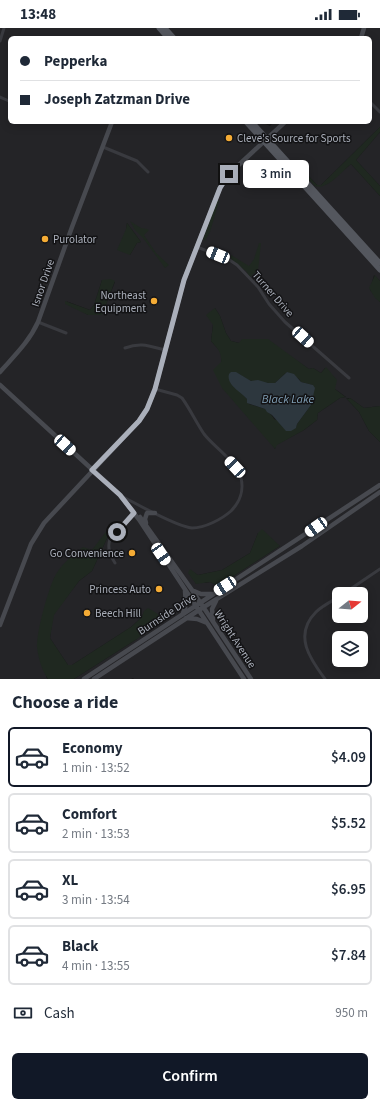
<!DOCTYPE html>
<meta charset="utf-8">
<style>
:root{--surface:#fff;--page:#f2f2f3;--text:#1f2937;--muted:#747a83;--line:#e0e1e3;--accent:#111827}
body{margin:0;font-family:"Source Sans 3",sans-serif;background:var(--page);color:var(--text);height:100vh;display:flex;flex-direction:column;font-size:15px;white-space:nowrap}
*{box-sizing:border-box;margin:0}
p{font-size:13px;color:var(--muted)}
.icon{flex:none;width:22px;height:22px;fill:none;stroke:currentColor;stroke-width:2;stroke-linecap:round;stroke-linejoin:round}
.map{position:relative;height:651px;overflow:hidden}
.side{display:flex;flex-direction:column;background:var(--surface);flex:1}
.side>*{flex:none}
.hud{position:absolute;left:8px;top:8px;width:364px;height:88px;border-radius:6px;box-shadow:0 2px 10px #0003;display:grid;align-content:center;height:88px;padding:0 12px;background:var(--surface)}
.needle{width:26px;rotate:73deg}
.buttons{position:absolute;left:332px;top:559px;display:grid;gap:8px}
.buttons a{display:grid;place-items:center;width:36px;height:36px;border-radius:6px;background:var(--surface);box-shadow:0 2px 10px #0003;font-size:20px}
.end{position:absolute;width:18px;height:18px;margin:-9px;border:5px solid #aaafba;background:#111;box-shadow:0 0 0 2px #111}
.from{border-radius:50%}
.bubble{position:absolute;height:28px;border-radius:6px;background:var(--surface);box-shadow:0 2px 10px #0003;font-size:13px;font-weight:600;line-height:28px;text-align:center}
.car{position:absolute;width:12px;height:24px;margin:-12px -6px;border-radius:5px;box-shadow:0 0 3px 1px #0007;background:linear-gradient(#fff 24%,#345 0 40%,#fff 0 76%,#345 0 86%,#fff 0)}
.hud b{display:flex;align-items:center;gap:14px;height:38px;font-size:15px}
.hud b+b{border-top:1px solid var(--line)}
.hud i{width:10px;height:10px;background:var(--text)}
ul{padding:0;list-style:none}
li{display:flex;align-items:center;gap:12px;height:60px;margin:0 8px 6px;padding:0 4px;border:2px solid var(--line);border-radius:6px}
li div{flex:1}
li b{display:block;font-size:15px}
li em{font-style:normal;font-weight:600}
li.on{border-color:var(--accent)}
li>.icon{width:36px;height:36px;stroke-width:1.5}
h2{padding:0 12px;font-size:18px;line-height:48px}
.pay{display:flex;align-items:center;gap:10px;height:44px;padding:0 12px;font-size:15px}
.pay p{margin-inline-start:auto}
.cta{display:flex;gap:8px;margin-top:auto;padding:8px 12px}
.cta a{flex:1;height:46px;border-radius:6px;background:var(--accent);color:#fff;font-size:16px;font-weight:600;line-height:46px;text-align:center}
.status{display:flex;justify-content:space-between;align-items:center;height:28px;padding:0 20px;background:var(--surface);direction:ltr}
.status svg{height:11px;fill:currentColor}
.map>svg:first-child{display:block}
.built{fill:#242427;fill-rule:evenodd}
.green{fill:#1f2820;fill-rule:evenodd}
.water{fill:#2d373e}
.lines{fill:none;stroke-linecap:round;stroke-linejoin:round}
.street{stroke:#393a3f;stroke-width:3}
.secondary{stroke:#47494f;stroke-width:4.5}
.primary{stroke:#54575e;stroke-width:5}
.route{stroke:#aaafba;stroke-width:5}
.poi-dot{fill:#f5ac35;stroke:#131315;stroke-width:1.5}
.labels{text-anchor:middle;dominant-baseline:central;stroke-width:3;stroke-linejoin:round;paint-order:stroke}
.poi-label{font-size:11px;fill:#aaafba;stroke:#131315;text-anchor:start}
.street-label{font-size:11px;fill:#aaafba;stroke:#131315}
.water-label{font-size:12px;font-style:italic;fill:#809fb5;stroke:#131315}
</style>
<div class="status"><b>13:48</b><svg viewBox="0 0 49 12"><path d="M0 12V9h3v3zM5 12V6h3v6zM10 12V3h3v9zM15 12V0h3v12zM26 1h20v11H26zM47 4h2v5h-2z"/></svg></div>
<div class="map">
<svg width="380" height="651" viewBox="0 0 380 651">
<rect width="100%" height="100%" fill="#18181a"/>
<path class="built" d="M0,0H380V99L321,157H317L298,137L315,158L327,156L351,136L380,168V253L374,247L370,262L380,274V378L364,380L350,370H346L359,384L369,403L380,414V651H134L133,650L131,651H74L137,611L144,583L142,589L131,599L72,637H68L50,610L53,587L79,553L92,543L109,506L92,522L54,550L46,649L48,651H0ZM10,10H370V94H274L270,98L261,94H10ZM127,195L141,214L137,215L130,227L126,201ZM102,252L115,254L102,286L88,287L66,273L90,282L94,277ZM215,280L220,288L226,305L231,313L287,326L309,341L313,340L321,345L325,340L335,361L346,369L340,370L318,385L317,392L304,402L276,417L275,421L221,334L222,327L219,322L211,313ZM258,505L280,518L218,558L210,554L206,555L200,554L196,556L190,542L198,547L222,542L250,525ZM339,566H361V588H339ZM339,610H361V632H339Z
M380,104V158L356,132Z"/>
<path class="green" d="M380,99V104L356,132L380,158V168L351,136C341,144 328,162 315,158L296,139L298,137L317,157H321Z
M217,172L219,173L210,204L205,213L203,211Z
M130,193L141,200L147,201L149,202L144,207L156,225L169,237L165,240L143,210L135,202Z
M127,195L141,214L137,215L130,227L117,222L126,201Z
M259,215H261L258,242L250,249L246,243L231,231V227L249,238L254,231Z
M375,247L380,253V274L375,270L369,260Z
M111,251L115,253L102,287H88L65,276V273L90,282L94,277L102,252Z
M215,280L220,288L226,305L231,313L239,315L242,311H268L309,341L313,340L321,345L326,339L337,352L335,361L348,371L350,370L364,380L380,378V414L369,403L359,384L345,369L340,370L318,385L317,392L304,402L277,417L275,421L222,360L213,342L221,334C222,324 217,320 211,313L213,297L206,287ZM231,344C240,344 244,351 252,353C258,355 268,355 275,355L287,344L299,351L301,354L313,357L311,377L297,396L296,400L274,391C272,386 268,385 265,381L249,376L247,371L241,364Z
M108,501L109,506L92,543L79,553L54,587L50,610L68,637H72L131,599L142,589L144,583L148,580L155,584L164,591L137,611L74,651H48C42,643 38,629 37,619C37,602 47,566 54,550C60,537 72,528 83,519L92,522Z
M262,501L280,518L218,558L210,554L196,556L188,545L190,541L198,547L222,542L250,525L258,505Z"/>
<path class="water" d="M231,344H236L251,353L258,352L268,355H275L287,344L294,346L301,354L313,357L315,360L311,377L297,396L296,400L291,403H286L272,387L267,384L265,381L247,375V371C241,364 226,357 229,346Z"/>
<g class="lines">
<path class="street" d="M0,13L4,0
M0,69L9,73
M370,74L380,84
M103,119L137,133L148,144
M197,219L228,231L237,237L258,259L269,276L285,294L349,350
M38,294L66,305
M125,320C141,314 149,318 165,322
M123,469C139,477 177,499 192,500C205,500 222,491 231,483C240,474 244,462 241,450C235,432 215,420 204,406C196,394 190,381 182,370L177,367L155,361
M115,535C110,527 107,520 110,511L134,485
M343,566L380,541
M325,651C310,631 293,607 316,584C322,578 332,573 339,569"/>
<path class="secondary" d="M361,10L364,0
M0,344C14,328 29,314 38,294L72,199L112,94
M0,357L120,467L140,493L244,651
M140,489L192,562L251,651
M146,495L145,491L147,485H155
M194,563L201,566H212
M183,585L186,577L185,563
M186,590L197,591L207,595
M213,592L212,581L216,573
M0,597L31,516L44,495L139,393L147,381L155,361L184,252L220,160L229,146L285,94
M84,651L380,457
M94,651L199,582L302,518L380,464"/>
<path class="primary" d="M159,0L168,10
M165,0L174,10
M246,94L380,242
M252,94L380,235"/>
</g>
<g class="lines">
<path class="route" d="M117,504L134,485L120,467L92,442L139,393L147,381L155,361L184,252L220,160L229,146"/>
</g>
<g class="poi-dot">
<circle cx="229" cy="110" r="4"/>
<circle cx="45" cy="211" r="4"/>
<circle cx="154" cy="273" r="4"/>
<circle cx="132" cy="525" r="4"/>
<circle cx="159" cy="561" r="4"/>
<circle cx="87" cy="585" r="4"/>
</g>
<g class="labels">
<g class="poi-label">
<text x="237" y="110">Cleve's Source for Sports</text>
<text x="53" y="211">Purolator</text>
<text x="146" y="267" text-anchor="end">Northeast<tspan x="146" dy="13">Equipment</tspan></text>
<text x="124" y="525" text-anchor="end">Go Convenience</text>
<text x="151" y="561" text-anchor="end">Princess Auto</text>
<text x="95" y="585">Beech Hill</text>
</g>
<g class="street-label">
<text transform="translate(43 255) rotate(-71)">Isnor Drive</text>
<text transform="translate(273 266) rotate(49)">Turner Drive</text>
<text transform="translate(167 586) rotate(-33)">Burnside Drive</text>
<text transform="translate(235 611) rotate(57)">Wright Avenue</text>
</g>
<g class="water-label">
<text x="288" y="371">Black Lake</text>
</g>
</g>
</svg>
<div class="buttons">
<a><svg class="needle" viewBox="-14 -14 28 28"><path d="M0-13l5 13h-10z" fill="#e53935"/><path d="M0 13l5-13h-10z" fill="#747a83"/></svg></a>
<a><svg class="icon" aria-label="layers" viewBox="0 0 24 24"><path d="M12 4l9 5-9 5-9-5zM3 14l9 5 9-5"/></svg></a>
</div>
<i class="end from" style="left:117px;top:504px"></i>
<i class="end" style="left:229px;top:146px"></i>
<div class="bubble" style="left:243px;top:132px;width:66px">3 min</div>
<i class="car" style="left:218px;top:227px;rotate:292deg"></i>
<i class="car" style="left:303px;top:309px;rotate:132deg"></i>
<i class="car" style="left:65px;top:417px;rotate:132deg"></i>
<i class="car" style="left:235px;top:439px;rotate:317deg"></i>
<i class="car" style="left:316px;top:499px;rotate:236deg"></i>
<i class="car" style="left:161px;top:526px;rotate:146deg"></i>
<i class="car" style="left:225px;top:558px;rotate:237deg"></i>
<div class="hud">
<b><i class="from"></i>Pepperka</b>
<b><i></i>Joseph Zatzman Drive</b>
</div>
</div>
<section class="side">
<h2>Choose a ride</h2>
<ul>
<li class="on"><svg class="icon" aria-label="car" viewBox="0 0 24 24"><path d="M5 17H2v-5l4-1 3-4h7l3 4 3 1v5h-3M9 17h6M6 11h13"/><circle cx="7" cy="17" r="2"/><circle cx="17" cy="17" r="2"/></svg><div><b>Economy</b><p>1 min · 13:52</p></div><em>$4.09</em></li>
<li><svg class="icon" aria-label="car" viewBox="0 0 24 24"><path d="M5 17H2v-5l4-1 3-4h7l3 4 3 1v5h-3M9 17h6M6 11h13"/><circle cx="7" cy="17" r="2"/><circle cx="17" cy="17" r="2"/></svg><div><b>Comfort</b><p>2 min · 13:53</p></div><em>$5.52</em></li>
<li><svg class="icon" aria-label="car" viewBox="0 0 24 24"><path d="M5 17H2v-5l4-1 3-4h7l3 4 3 1v5h-3M9 17h6M6 11h13"/><circle cx="7" cy="17" r="2"/><circle cx="17" cy="17" r="2"/></svg><div><b>XL</b><p>3 min · 13:54</p></div><em>$6.95</em></li>
<li><svg class="icon" aria-label="car" viewBox="0 0 24 24"><path d="M5 17H2v-5l4-1 3-4h7l3 4 3 1v5h-3M9 17h6M6 11h13"/><circle cx="7" cy="17" r="2"/><circle cx="17" cy="17" r="2"/></svg><div><b>Black</b><p>4 min · 13:55</p></div><em>$7.84</em></li>
</ul>
<div class="pay"><svg class="icon" aria-label="cash" viewBox="0 0 24 24"><path d="M3 7h18v10H3z"/><circle cx="12" cy="12" r="2"/></svg>Cash<p>950 m</p></div>
<div class="cta"><a>Confirm</a></div>
</section>
